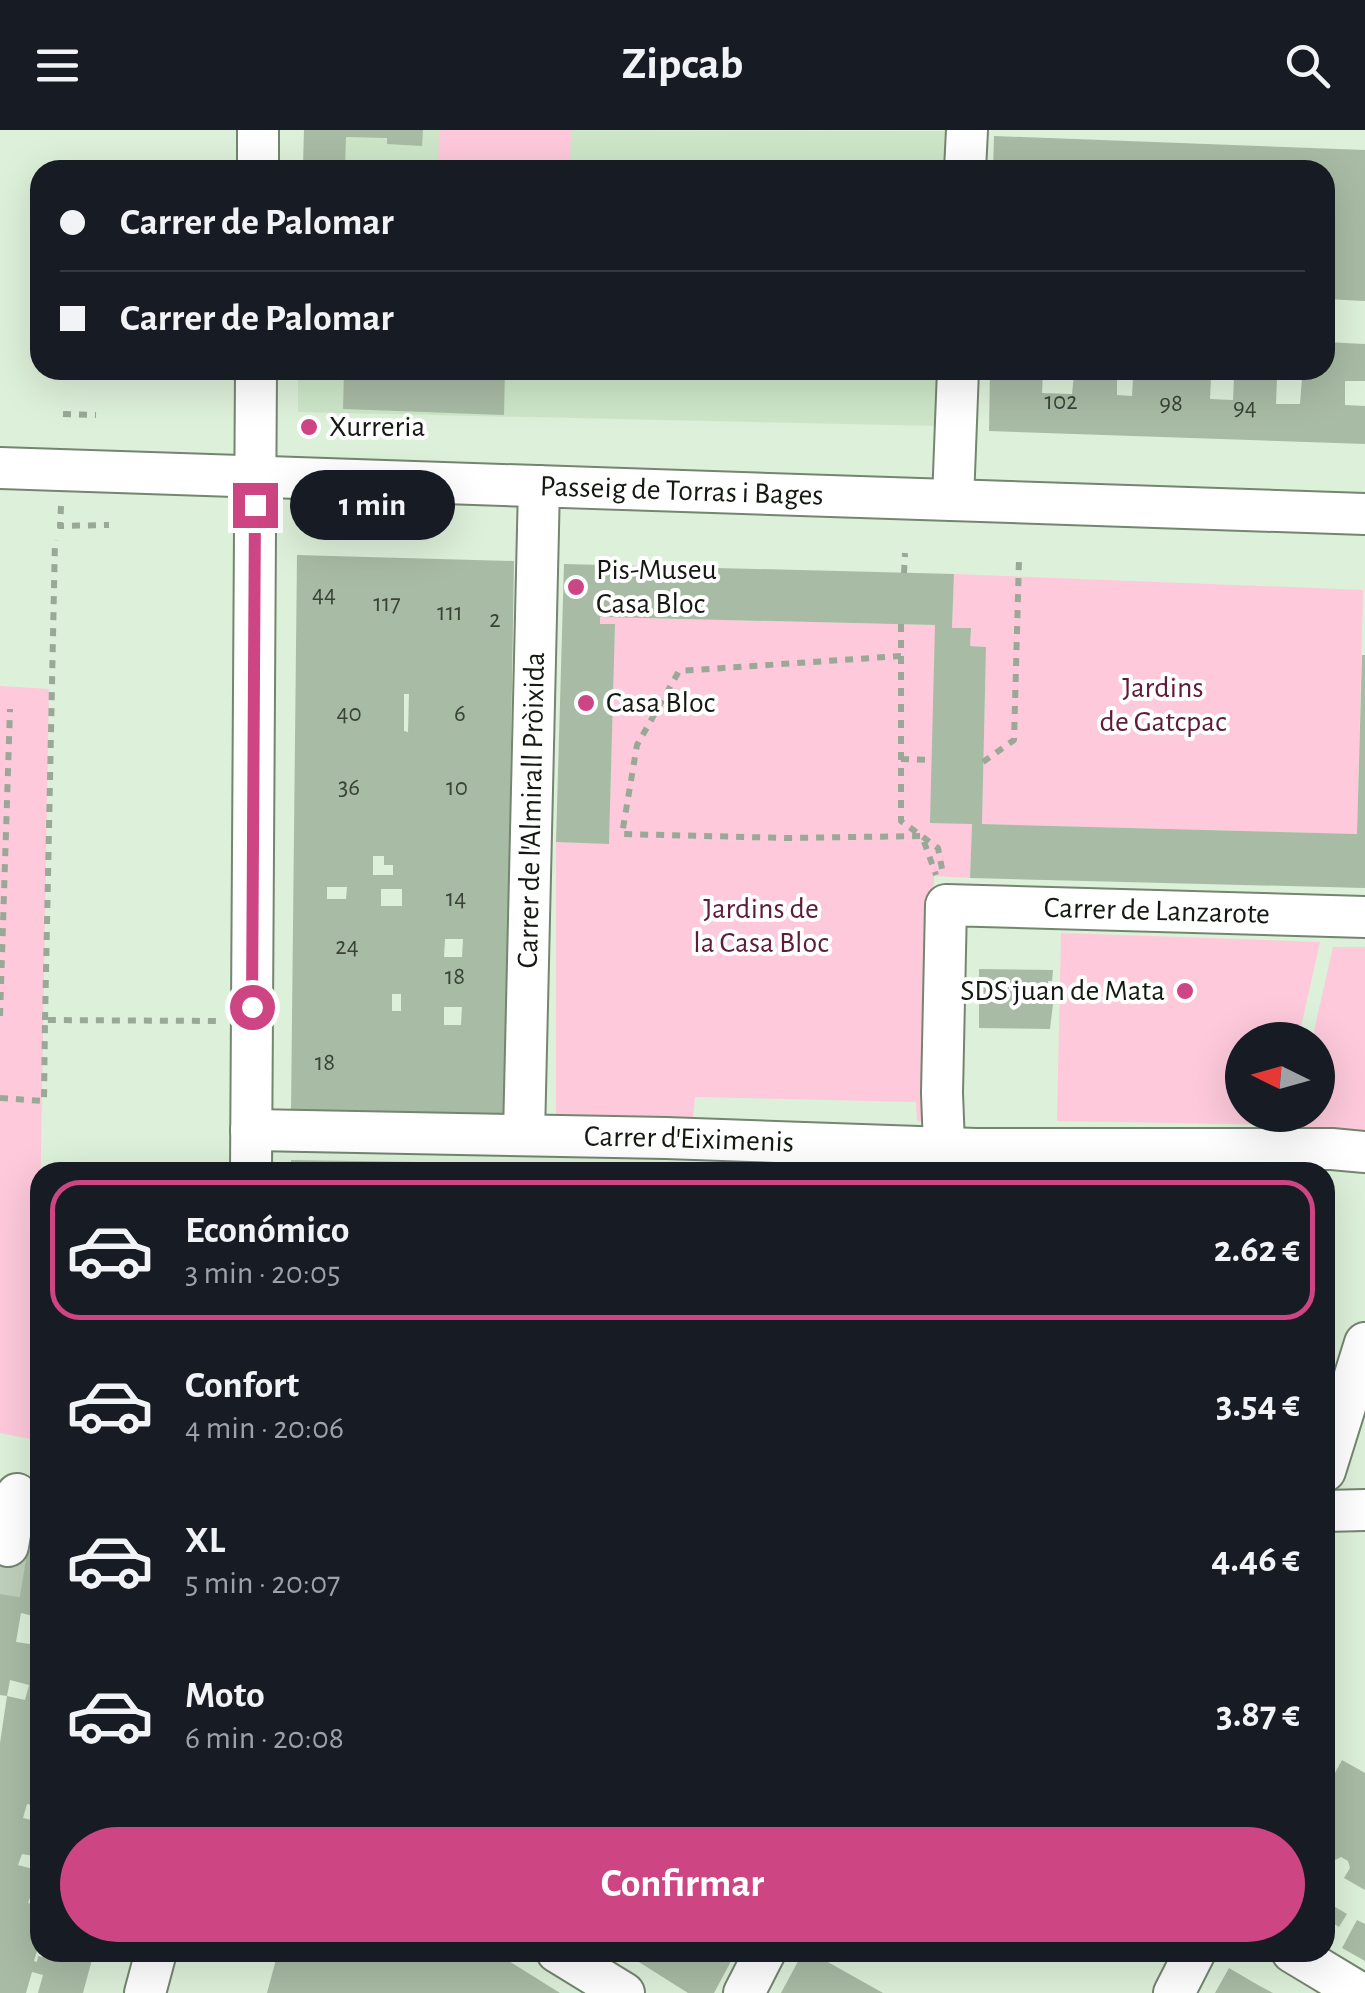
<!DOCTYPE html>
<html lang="es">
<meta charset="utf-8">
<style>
:root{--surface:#171b24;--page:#242831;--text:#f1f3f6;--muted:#9ea1a6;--line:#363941;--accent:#cd4582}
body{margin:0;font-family:"Alegreya Sans",sans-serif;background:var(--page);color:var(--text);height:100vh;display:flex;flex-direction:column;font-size:38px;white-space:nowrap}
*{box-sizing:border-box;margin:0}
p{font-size:32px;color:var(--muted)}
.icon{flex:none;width:55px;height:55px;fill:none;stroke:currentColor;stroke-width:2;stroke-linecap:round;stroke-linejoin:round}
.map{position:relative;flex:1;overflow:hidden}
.drawer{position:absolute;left:30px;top:1032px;width:1305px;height:800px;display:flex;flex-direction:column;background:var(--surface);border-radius:30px;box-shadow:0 10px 40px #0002}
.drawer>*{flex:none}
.hud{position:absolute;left:30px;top:30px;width:1305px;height:220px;border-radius:30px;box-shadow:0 10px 40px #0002;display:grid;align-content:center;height:220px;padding:0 30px;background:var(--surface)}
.needle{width:65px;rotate:275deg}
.fabs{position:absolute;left:1225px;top:892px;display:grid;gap:20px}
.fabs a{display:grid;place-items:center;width:110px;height:110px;border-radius:50%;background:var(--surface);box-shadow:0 10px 40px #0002;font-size:50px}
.end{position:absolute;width:45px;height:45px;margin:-22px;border:12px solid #cd4582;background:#fff;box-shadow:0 0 0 5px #fff}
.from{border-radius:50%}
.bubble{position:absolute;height:70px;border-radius:35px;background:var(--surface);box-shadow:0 10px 40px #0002;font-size:32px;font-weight:700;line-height:70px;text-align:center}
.hud b{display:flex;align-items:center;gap:35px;height:95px;font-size:38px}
.hud b+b{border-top:2px solid var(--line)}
.hud i{width:25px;height:25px;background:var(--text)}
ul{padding:18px 0 0;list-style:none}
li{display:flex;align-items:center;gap:30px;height:140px;margin:0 20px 15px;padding:0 10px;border:5px solid transparent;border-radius:30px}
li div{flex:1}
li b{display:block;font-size:38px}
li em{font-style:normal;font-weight:700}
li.current{border-color:var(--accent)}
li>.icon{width:90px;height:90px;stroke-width:1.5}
.button{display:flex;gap:20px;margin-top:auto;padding:20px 30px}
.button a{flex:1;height:115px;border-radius:60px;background:var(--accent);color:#fff;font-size:40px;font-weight:700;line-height:115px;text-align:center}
header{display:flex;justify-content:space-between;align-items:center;height:130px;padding:0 30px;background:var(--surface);font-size:45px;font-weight:700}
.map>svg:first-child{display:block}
.built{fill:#cde6c8}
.green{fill:#fdc9db}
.building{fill:#a8bba4;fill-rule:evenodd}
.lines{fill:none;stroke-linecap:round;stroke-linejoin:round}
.minor-tunnel{stroke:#bfd0bb;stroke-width:40;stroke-dasharray:40 20;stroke-linecap:butt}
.minor-casing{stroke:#748570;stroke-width:44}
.path{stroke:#9aa997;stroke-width:6;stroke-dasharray:8 8;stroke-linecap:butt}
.minor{stroke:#fff;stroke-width:40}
.route{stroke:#cd4582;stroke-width:12}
.poi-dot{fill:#cd4582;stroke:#fff;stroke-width:4}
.labels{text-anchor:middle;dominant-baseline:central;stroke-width:8;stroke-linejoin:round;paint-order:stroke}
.number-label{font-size:25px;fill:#394236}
.poi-label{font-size:30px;fill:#141a12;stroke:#fff;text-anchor:start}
.street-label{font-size:30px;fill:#141a12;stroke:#fff}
.park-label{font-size:30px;fill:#5e1c39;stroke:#fff}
</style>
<header><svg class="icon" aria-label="menu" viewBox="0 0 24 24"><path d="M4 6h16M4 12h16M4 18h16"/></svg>Zipcab<svg class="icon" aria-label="search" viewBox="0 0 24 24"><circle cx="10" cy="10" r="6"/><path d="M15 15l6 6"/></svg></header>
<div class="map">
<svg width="1365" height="1863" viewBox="0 0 1365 1863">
<rect width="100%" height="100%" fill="#ddf0d9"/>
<path class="built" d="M304,0L945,1L944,40H303Z
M298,240H940L939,296L298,282Z"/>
<path class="green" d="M439,0H571L570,40H438Z
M954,444L1363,460L1357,704L982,694L986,517L970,516V498H952Z
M600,487L935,495L972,694L970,748L934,746L929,992L917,991L916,972L695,967L693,987L556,985V712L609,713L615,495L600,494Z
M0,556L49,559L36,1310L0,1303Z
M1061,803L1320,812L1298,910H1242V985H1281L1279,995L1057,991Z
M1333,817H1365V1006L1292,1001L1295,985H1318V910H1312Z"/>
<path class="building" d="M304,0H423L422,16L387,14V8L346,7L345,40H303Z
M994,6L1365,20V171L1325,169V40H993Z
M1325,212L1365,214V251H1345V275L1365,276V314L989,301L990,240H1325ZM1043,243L1074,244L1072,264L1042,263ZM1117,246L1133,247L1132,266L1117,265ZM1211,248H1234L1233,270L1210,269ZM1277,248H1302L1300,274H1276Z
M344,240H505L504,285L343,279Z
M297,425L514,431L505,985L291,982ZM404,564H409L408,602L404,601ZM373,726H384V735H393V745H373ZM327,757H347L346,769H327ZM381,759H402V776H381ZM445,809H463L462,827H444ZM392,864H401V881H392ZM444,877H462L461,895H444Z
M564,434L954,444L952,498H971L970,516L986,517L982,694L1357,704L1362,525H1365V758L970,748L972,694L930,693L935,495L600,487V494H615L609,714L556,712Z
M979,839L1053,840L1052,851H1048V874H1053L1050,899L979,898Z
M291,1030L662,1036V1042H291Z
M702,1037L855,1039L854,1042H702Z
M0,1415L40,1421V1622L36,1635L40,1636V1677L27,1674L23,1688L40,1692V1727L22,1724L18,1735L40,1741V1758L34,1757L28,1773L40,1776V1811L34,1831L37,1832L38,1826L47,1828L49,1822H94L83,1863H38L43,1845L32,1842L26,1863H0V1613L7,1566L25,1570L29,1555L10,1550L7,1566L0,1565ZM21,1483L37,1487L30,1514L16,1512Z
M1342,1630L1365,1643V1760L1344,1748L1350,1738L1348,1731L1341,1727L1335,1730L1329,1740L1325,1737V1661Z
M1325,1771L1347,1784L1339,1797L1331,1792L1325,1802Z
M1357,1790L1365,1794V1831L1342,1818Z
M278,1822H473L504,1828L560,1863H267Z
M623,1822H736L714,1863H688Z
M803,1822H810L883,1863H781Z
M1229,1838L1258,1855L1273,1863H1215Z"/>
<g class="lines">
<path class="minor-tunnel" d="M0,1464L8,1416"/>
<g class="minor-casing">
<g id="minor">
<path d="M258,40V0"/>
<path d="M965,40L967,0"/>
<path id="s1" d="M0,338L1365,384"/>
<path d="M953,370L958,240"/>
<path id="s2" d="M251,1000L666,1008L976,1019H1332L1365,1022"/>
<path id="s3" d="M524,1005L539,356"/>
<path d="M251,1042L256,240"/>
<path id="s4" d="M945,1042L942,963L946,775L1365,787"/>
<path d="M1325,1341L1365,1213"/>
<path d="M1325,1381L1365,1380"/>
<path d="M8,1416L17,1364"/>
<path d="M557,1822L624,1863"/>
<path d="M1292,1822L1360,1863"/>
<path d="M145,1863L156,1822"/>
<path d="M744,1863L765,1822"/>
<path d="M1174,1863L1195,1822"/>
</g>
</g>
<path class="path" d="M63,284L96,285
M61,376L60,396L109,395
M904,443L905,423
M901,494V691L938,718L943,744
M901,526L679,541L637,615L622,704L788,708L922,706L936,745
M901,629L932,630
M983,632L1014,610L1019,429
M0,886L10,579
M45,890L55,410
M0,968L44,971L45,890L216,891"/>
<use href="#minor" class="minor"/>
</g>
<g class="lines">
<path class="route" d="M252,877L255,375"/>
</g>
<g class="poi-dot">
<circle cx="309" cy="297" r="10"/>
<circle cx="576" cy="457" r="10"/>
<circle cx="586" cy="573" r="10"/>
<circle cx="1185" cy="861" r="10"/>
</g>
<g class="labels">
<g class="number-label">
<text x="1061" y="271">102</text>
<text x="1171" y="273">98</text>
<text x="1245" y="277">94</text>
<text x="324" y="464">44</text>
<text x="387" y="473">117</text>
<text x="450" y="482">111</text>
<text x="495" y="489">2</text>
<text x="349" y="583">40</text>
<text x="460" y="583">6</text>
<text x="349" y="657">36</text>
<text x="457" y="657">10</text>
<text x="456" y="768">14</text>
<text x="347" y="816">24</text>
<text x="455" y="846">18</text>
<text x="325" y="932">18</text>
</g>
<g class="poi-label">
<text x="329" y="297">Xurreria</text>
<text x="596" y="440">Pis-Museu<tspan x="596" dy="34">Casa Bloc</tspan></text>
<text x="606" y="573">Casa Bloc</text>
<text x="1165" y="861" text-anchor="end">SDS juan de Mata</text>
</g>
<g class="street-label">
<text stroke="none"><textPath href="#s1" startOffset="682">Passeig de Torras i Bages</textPath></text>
<text stroke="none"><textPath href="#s3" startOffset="325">Carrer de l'Almirall Pròixida</textPath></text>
<text stroke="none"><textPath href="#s4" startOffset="478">Carrer de Lanzarote</textPath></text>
<text stroke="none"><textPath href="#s2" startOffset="438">Carrer d'Eiximenis</textPath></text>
</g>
<g class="park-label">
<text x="1163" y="558">Jardins<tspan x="1163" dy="34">de Gatcpac</tspan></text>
<text x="761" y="779">Jardins de<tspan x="761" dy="34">la Casa Bloc</tspan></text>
</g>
</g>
</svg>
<div class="fabs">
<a><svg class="needle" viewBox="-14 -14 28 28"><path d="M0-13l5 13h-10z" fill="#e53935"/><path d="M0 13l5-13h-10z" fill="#9ea1a6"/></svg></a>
</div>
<i class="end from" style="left:252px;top:877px"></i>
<i class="end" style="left:255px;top:375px"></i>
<div class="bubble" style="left:290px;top:340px;width:165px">1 min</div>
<div class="hud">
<b><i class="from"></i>Carrer de Palomar</b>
<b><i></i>Carrer de Palomar</b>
</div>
<section class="drawer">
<ul>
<li class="current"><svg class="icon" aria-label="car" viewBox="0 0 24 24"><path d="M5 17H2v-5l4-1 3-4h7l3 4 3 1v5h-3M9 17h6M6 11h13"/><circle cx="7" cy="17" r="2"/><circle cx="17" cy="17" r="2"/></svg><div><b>Económico</b><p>3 min · 20:05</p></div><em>2.62 €</em></li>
<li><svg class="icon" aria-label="car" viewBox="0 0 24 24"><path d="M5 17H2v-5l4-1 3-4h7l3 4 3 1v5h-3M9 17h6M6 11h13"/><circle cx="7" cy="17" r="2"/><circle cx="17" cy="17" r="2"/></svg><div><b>Confort</b><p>4 min · 20:06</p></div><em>3.54 €</em></li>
<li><svg class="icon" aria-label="car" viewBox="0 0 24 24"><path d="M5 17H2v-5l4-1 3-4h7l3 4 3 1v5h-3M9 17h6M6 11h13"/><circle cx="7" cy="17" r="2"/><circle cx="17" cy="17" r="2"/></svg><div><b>XL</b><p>5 min · 20:07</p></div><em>4.46 €</em></li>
<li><svg class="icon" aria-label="car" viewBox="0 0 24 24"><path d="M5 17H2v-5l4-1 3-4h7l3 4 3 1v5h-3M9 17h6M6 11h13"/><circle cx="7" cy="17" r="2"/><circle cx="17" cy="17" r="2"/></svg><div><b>Moto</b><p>6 min · 20:08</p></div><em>3.87 €</em></li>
</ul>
<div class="button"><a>Confirmar</a></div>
</section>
</div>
